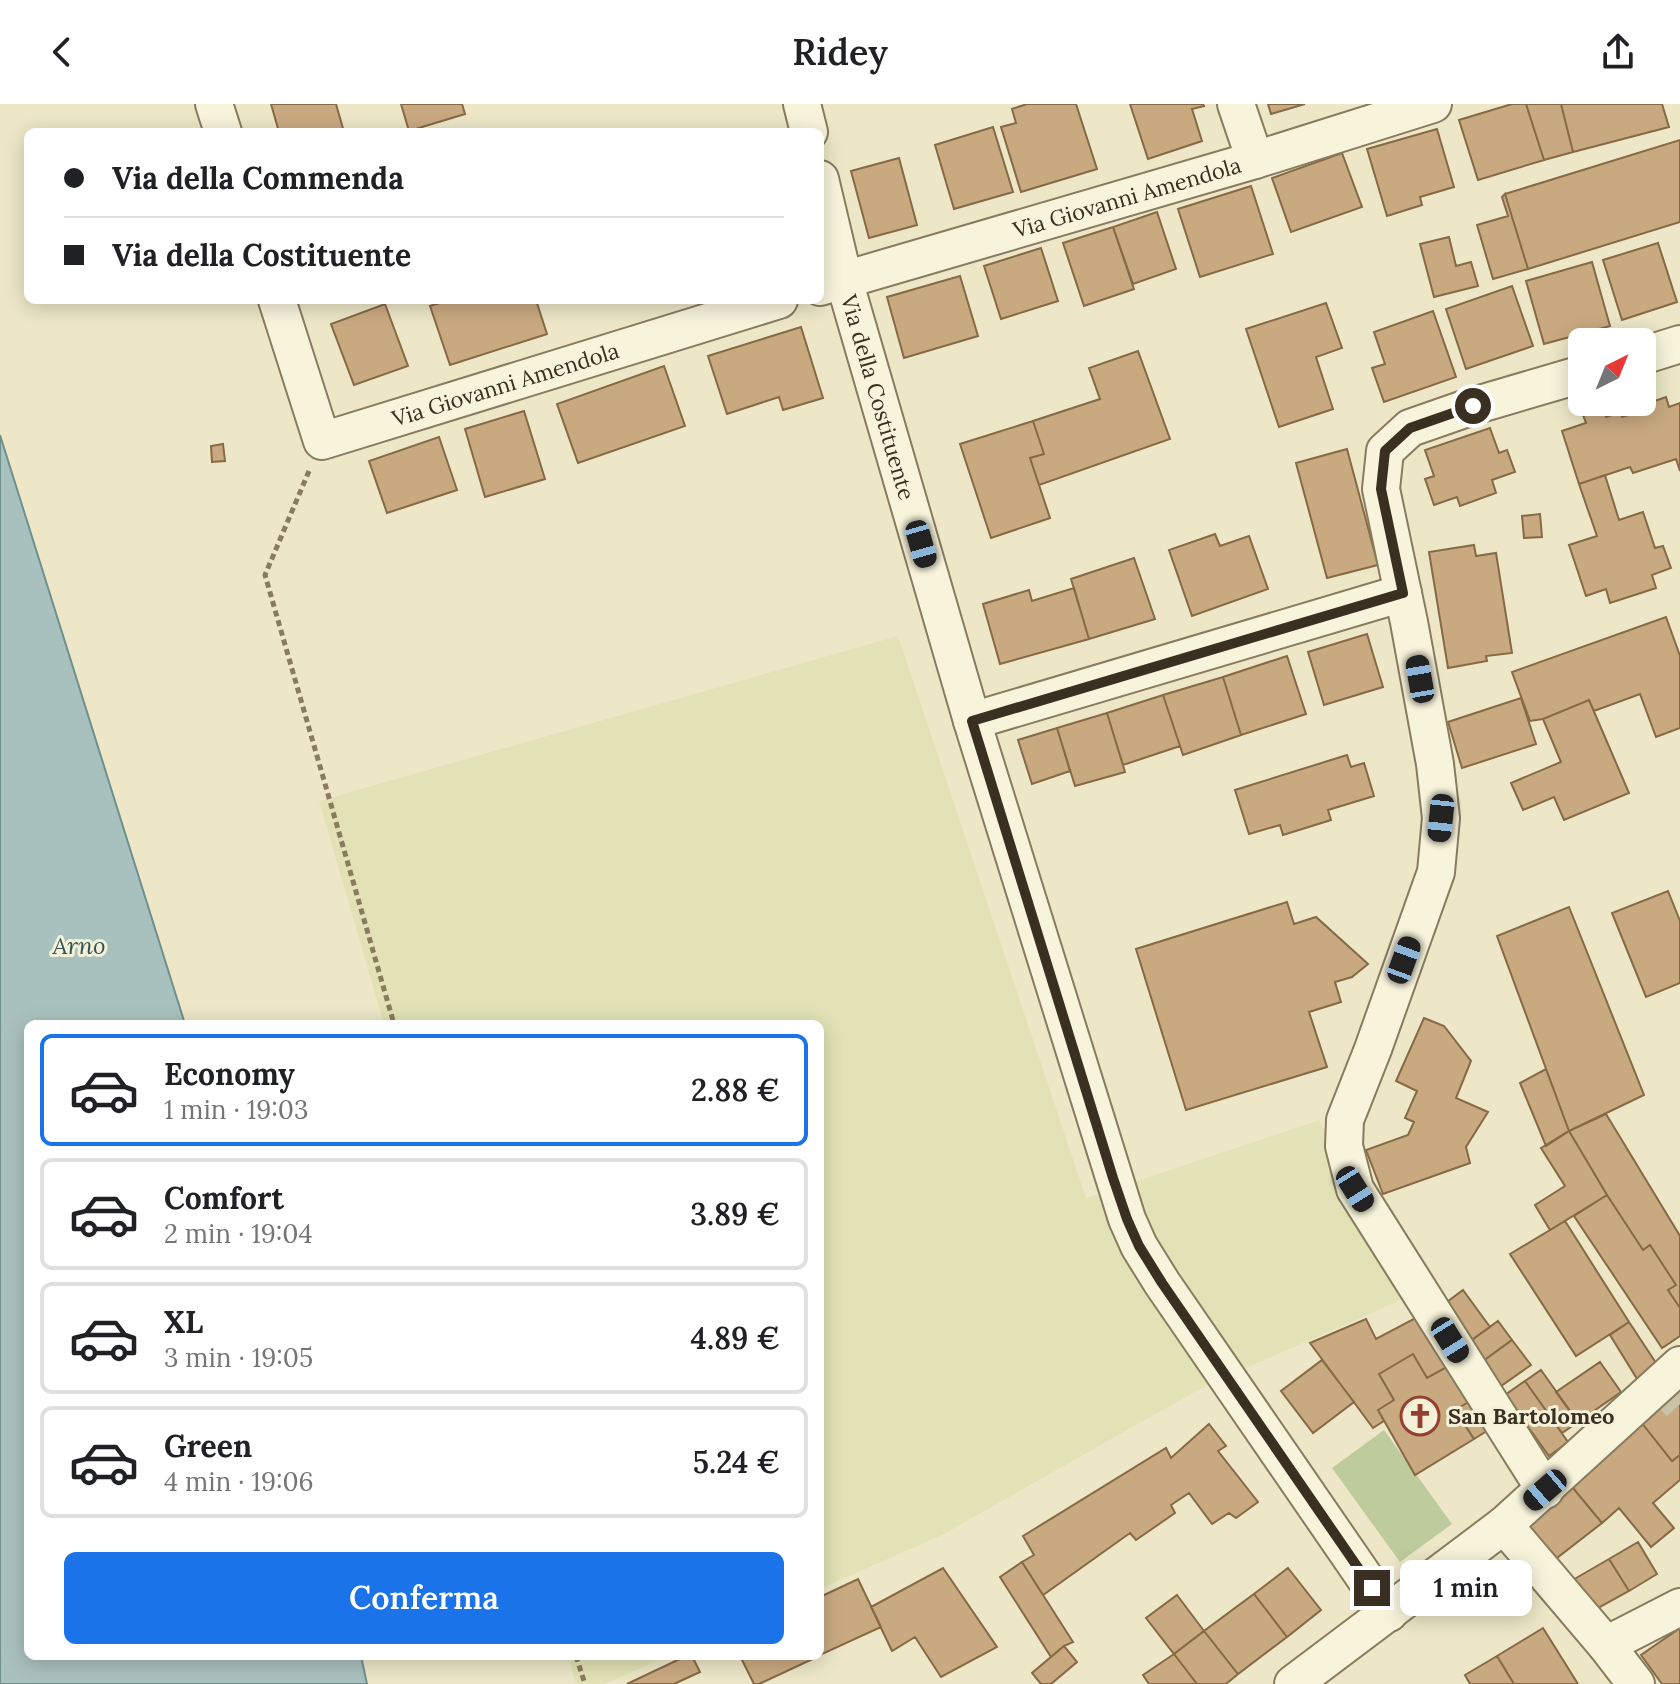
<!DOCTYPE html>
<html lang="it">
<meta charset="utf-8">
<style>
:root{--surface:#fff;--page:#f2f2f2;--text:#202124;--muted:#757577;--line:#e0e0e0;--accent:#1a73e8}
body{margin:0;font-family:Lora,serif;background:var(--page);color:var(--text);height:100vh;display:flex;flex-direction:column;font-size:30px;white-space:nowrap}
*{box-sizing:border-box;margin:0}
p{font-size:26px;color:var(--muted)}
.icon{flex:none;width:44px;height:44px;fill:none;stroke:currentColor;stroke-width:2;stroke-linecap:round;stroke-linejoin:round}
.map{position:relative;flex:1;overflow:hidden}
.details{position:absolute;left:24px;top:916px;width:800px;height:640px;display:flex;flex-direction:column;background:var(--surface);border-radius:12px;box-shadow:0 4px 20px #0003}
.details>*{flex:none}
.top-card{position:absolute;left:24px;top:24px;width:800px;height:176px;border-radius:12px;box-shadow:0 4px 20px #0003;display:grid;align-content:center;height:176px;padding:0 40px;background:var(--surface)}
.needle{width:52px;rotate:43deg}
.tools{position:absolute;left:1568px;top:224px;display:grid;gap:16px}
.tools a{display:grid;place-items:center;width:88px;height:88px;border-radius:12px;background:var(--surface);box-shadow:0 4px 20px #0003;font-size:40px}
.end{position:absolute;width:36px;height:36px;margin:-18px;border:10px solid #393021;background:#fff;box-shadow:0 0 0 4px #fff}
.from{border-radius:50%}
.bubble{position:absolute;height:56px;border-radius:12px;background:var(--surface);box-shadow:0 4px 20px #0003;font-size:26px;font-weight:600;line-height:56px;text-align:center}
.car{position:absolute;width:24px;height:48px;margin:-24px -12px;border-radius:10px;box-shadow:0 0 6px 2px #0007;background:linear-gradient(#222 24%,#8ab4d8 0 40%,#222 0 76%,#8ab4d8 0 86%,#222 0)}
.top-card b{display:flex;align-items:center;gap:28px;height:76px;font-size:30px}
.top-card b+b{border-top:2px solid var(--line)}
.top-card i{width:20px;height:20px;background:var(--text)}
ul{padding:14px 0 0;list-style:none}
li{display:flex;align-items:center;gap:24px;height:112px;margin:0 16px 12px;padding:0 24px;border:4px solid var(--line);border-radius:12px}
li div{flex:1}
li b{display:block;font-size:30px}
li em{font-style:normal;font-weight:600}
li.selected{border-color:var(--accent)}
li>.icon{width:72px;height:72px;stroke-width:1.5}
.cta{display:flex;gap:16px;margin-top:auto;padding:16px 40px}
.cta a{flex:1;height:92px;border-radius:12px;background:var(--accent);color:#fff;font-size:32px;font-weight:600;line-height:92px;text-align:center}
header{display:flex;justify-content:space-between;align-items:center;height:104px;padding:0 40px;background:var(--surface);font-size:36px;font-weight:600}
.map>svg:first-child{display:block}
.farmland{fill:#e2e2b6}
.green{fill:#becb9c}
.water{fill:#a9c1be;stroke:#70908c;stroke-width:2}
.building{fill:#c9a980;stroke:#866945;stroke-width:2}
.lines{fill:none;stroke-linecap:round;stroke-linejoin:round}
.street-tunnel{stroke:#c9c2a7;stroke-width:36;stroke-dasharray:36 18;stroke-linecap:butt}
.street-casing{stroke:#887b5e;stroke-width:40}
.path{stroke:#887b5e;stroke-width:5;stroke-dasharray:6 4;stroke-linecap:butt}
.street{stroke:#f8f3db;stroke-width:36}
.route{stroke:#393021;stroke-width:10}
.labels{text-anchor:middle;dominant-baseline:central;stroke-width:6;stroke-linejoin:round;paint-order:stroke}
.street-label{font-size:22px;fill:#393021;stroke:#f5f0d8}
.poi-label{font-size:22px;font-weight:bold;fill:#393021;stroke:#f5f0d8;text-anchor:start}
.water-label{font-size:24px;font-style:italic;fill:#315558;stroke:#f5f0d8}
</style>
<header><svg class="icon" aria-label="back" viewBox="0 0 24 24"><path d="M15 5l-7 7 7 7"/></svg>Ridey<svg class="icon" aria-label="share" viewBox="0 0 24 24"><path d="M12 15V3M7 8l5-5 5 5M5 13v7h14v-7"/></svg></header>
<div class="map">
<svg width="1680" height="1580" viewBox="0 0 1680 1580">
<rect width="100%" height="100%" fill="#ede7c8"/>
<path class="farmland" d="M898,532L1086,1094L1319,1016L1410,1192L1205,1282L942,1431L820,1485V920H384L319,697Z
M568,1552H668L605,1580H576Z"/>
<path class="green" d="M1384,1326L1452,1420L1400,1458L1332,1364Z"/>
<path class="water" d="M0,331L185,920H28V1552H361L367,1580H0Z"/>
<path class="building" d="M271,0H336L344,28H279Z
M401,0H462L465,10L409,27Z
M1027,0H1076L1097,65L1021,88L1001,23L1016,19L1012,5Z
M1130,0H1203L1204,2L1192,5L1202,37L1148,55Z
M1268,0H1305L1271,10Z
M1512,0H1526L1544,56L1478,76L1459,16Z
M1526,0H1561L1573,48L1544,56Z
M1561,0H1662L1669,23L1573,48Z
M993,23L1013,88L954,105L935,41Z
M1437,25L1454,83L1420,93L1422,101L1387,112L1367,45Z
M1680,36V118L1528,165L1505,90Z
M1342,49L1362,103L1291,128L1272,74Z
M899,54L917,121L869,134L851,67Z
M1251,82L1273,150L1200,173L1178,105Z
M1505,90L1528,165L1493,175L1477,121L1508,112L1502,93Z
M1157,108L1176,165L1133,180L1113,123Z
M1113,123L1134,185L1084,202L1063,139Z
M1449,133L1456,162L1471,158L1478,182L1434,193L1420,140Z
M1658,139L1677,198L1622,216L1603,156Z
M1041,144L1058,197L1001,215L984,162Z
M1592,158L1610,222L1544,240L1526,177Z
M960,172L978,232L904,254L887,193Z
M1512,182L1533,242L1466,265L1446,205Z
M449,196H536L547,230L450,261L430,202Z
M1326,199L1342,244L1316,253L1333,305L1279,323L1246,225Z
M385,200L408,262L354,281L331,220Z
M1433,207L1456,273L1384,298L1372,264L1385,260L1374,228Z
M801,223L823,294L783,306L779,293L727,310L708,252Z
M1138,247L1170,335L1039,381L1030,354L1044,350L1033,317L1100,295L1089,264Z
M664,262L685,322L578,359L557,300Z
M1666,293L1669,303L1680,299V367L1676,355L1633,369L1630,363L1579,380L1562,327L1586,319L1583,311L1603,304L1606,313L1621,308L1622,313L1644,306L1643,301Z
M524,307L545,375L485,393L465,325Z
M1033,317L1044,350L1030,354L1050,414L991,434L960,340Z
M1490,324L1499,349L1507,346L1515,368L1492,376L1496,389L1460,402L1457,393L1434,401L1425,375L1434,372L1425,346Z
M439,333L457,386L387,409L369,357Z
M223,340L225,357L212,358L211,342Z
M1347,345L1378,461L1327,474L1296,359Z
M1605,371L1619,416L1643,408L1655,444L1663,442L1671,464L1652,471L1656,484L1610,499L1606,485L1586,492L1569,441L1597,432L1579,380Z
M1540,410L1542,433L1524,434L1522,412Z
M1215,430L1220,442L1249,432L1268,485L1192,512L1169,446Z
M1474,441L1476,452L1496,449L1512,549L1486,552L1487,557L1448,564L1429,448Z
M1134,454L1155,515L1089,535L1071,475Z
M1074,484L1089,535L1000,560L983,500L1029,486L1032,497Z
M1666,513L1680,552V624L1656,633L1640,590L1594,607L1589,596L1543,615L1530,617L1512,568Z
M1367,530L1383,583L1324,601L1308,548Z
M1287,552L1306,610L1241,631L1223,573Z
M1223,573L1241,631L1183,651L1163,591Z
M1163,591L1180,642L1123,661L1107,609Z
M1521,594L1536,640L1462,664L1448,618Z
M1589,596L1629,689L1564,716L1554,693L1523,706L1511,679L1561,658L1543,615Z
M1107,609L1125,668L1075,682L1057,624Z
M1057,624L1070,667L1032,680L1018,636Z
M1347,651L1351,663L1364,659L1374,692L1328,706L1331,716L1283,731L1280,721L1249,730L1235,686Z
M1668,787L1680,817V879L1646,893L1612,809Z
M1287,798L1294,820L1316,813L1368,860L1352,873L1335,878L1341,898L1309,908L1327,963L1186,1006L1136,845Z
M1569,803L1644,991L1569,1027L1497,832Z
M1424,914L1444,922L1471,957L1456,994L1488,1008L1466,1043L1470,1059L1383,1090L1366,1046L1408,1031L1414,1018L1405,1014L1417,987L1396,977Z
M1546,965L1569,1027L1546,1042L1520,979Z
M1606,1010L1680,1132V1204L1668,1186L1676,1181L1650,1141L1643,1146L1607,1091L1569,1027Z
M1569,1027L1607,1091L1550,1126L1535,1101L1565,1082L1541,1044Z
M1607,1091L1643,1146L1650,1141L1676,1181L1668,1186L1680,1204V1232L1662,1244L1574,1112Z
M1565,1117L1629,1218L1576,1252L1510,1150Z
M1463,1186L1490,1223L1469,1238L1443,1201Z
M1425,1209L1456,1258L1427,1274L1413,1250L1379,1270L1394,1296L1378,1306L1384,1317L1373,1324L1310,1239L1366,1215L1376,1235Z
M1498,1217L1512,1236L1483,1257L1469,1238Z
M1629,1218L1660,1265L1639,1278L1610,1231Z
M1512,1236L1531,1261L1501,1282L1483,1257Z
M1413,1250L1427,1274L1456,1258L1477,1293L1455,1306L1474,1335L1415,1371L1378,1306L1394,1296L1379,1270Z
M1322,1256L1354,1298L1313,1329L1281,1287Z
M1600,1258L1621,1288L1578,1318L1556,1288Z
M1541,1266L1578,1318L1562,1329L1525,1277Z
M1525,1277L1568,1338L1549,1352L1505,1291Z
M1675,1283L1680,1290V1351L1672,1357L1637,1313Z
M1477,1293L1495,1322L1474,1335L1455,1306Z
M1637,1313L1672,1357L1680,1351V1376L1653,1399L1674,1424L1651,1443L1619,1404L1602,1419L1568,1378Z
M1209,1320L1226,1342L1218,1347L1258,1398L1236,1414L1229,1409L1212,1420L1189,1389L1171,1401L1175,1409L1136,1436L1130,1429L1043,1491L1022,1458L1034,1451L1023,1432L1166,1344L1171,1354Z
M1568,1378L1602,1419L1553,1457L1523,1421Z
M1638,1438L1657,1470L1629,1487L1609,1455Z
M1609,1455L1629,1487L1591,1508L1571,1477Z
M1022,1458L1073,1538L1064,1542L1051,1553L1000,1473Z
M943,1464L997,1543L941,1573L915,1533L892,1547L871,1503Z
M1288,1464L1321,1506L1287,1533L1254,1490Z
M858,1475L881,1523L820,1551V1493Z
M1254,1490L1287,1533L1238,1570L1204,1527Z
M1177,1491L1204,1527L1174,1550L1146,1514Z
M1543,1524L1578,1580H1514L1497,1552Z
M1680,1524V1580H1662L1641,1551Z
M1204,1527L1238,1570L1226,1580H1197L1174,1550Z
M1064,1542L1077,1558L1051,1580H1041L1032,1569Z
M1174,1550L1197,1580H1149L1143,1571Z
M686,1552H692L700,1568L674,1580H627Z
M740,1552H819L759,1580H754Z
M1497,1552L1514,1580H1470L1465,1571Z"/>
<g class="lines">
<path class="street-tunnel" d="M1669,1288L1680,1300"/>
<g class="street-casing">
<g id="street">
<path d="M214,0L223,28"/>
<path d="M802,0L809,28"/>
<path d="M1236,0L1255,56"/>
<path id="s1" d="M820,75L844,176L972,617L1127,1115L1139,1142L1162,1179L1389,1509"/>
<path id="s2" d="M820,183L1255,56L1433,0"/>
<path id="s3" d="M277,196L322,337L779,196"/>
<path d="M1642,252L1680,240"/>
<path d="M972,617L1403,489"/>
<path d="M1545,1386L1355,1085L1344,1042L1345,1016L1373,945L1436,768L1441,714L1435,660L1409,518L1381,385L1385,347L1410,324L1473,302L1582,270"/>
<path d="M1504,1421L1606,1541L1636,1580"/>
<path d="M1606,1541L1680,1503"/>
<path d="M1293,1580L1504,1421L1680,1261"/>
</g>
</g>
<path class="path" d="M309,367L265,471L394,920
M576,1552L585,1580"/>
<use href="#street" class="street"/>
</g>
<g class="lines">
<path class="route" d="M1372,1484L1162,1179L1139,1142L1127,1115L1113,1074L972,617L1403,489L1381,385L1385,347L1410,324L1473,302"/>
</g>
<defs>
<g id="church-ring" transform="scale(2)"><circle r="9.5" fill="#f5f0d8" stroke="#953f30" stroke-width="1.5"/><path d="M-1.2-6h2.4v3.5h3.3v2.4h-3.3V6h-2.4V-.1h-3.3v-2.4h3.3Z" fill="#953f30"/></g>
</defs>
<g fill-rule="evenodd">
<use href="#church-ring" x="1420" y="1312"/>
</g>
<g class="labels">
<g class="street-label">
<text stroke="none"><textPath href="#s2" startOffset="320">Via Giovanni Amendola</textPath></text>
<text stroke="none"><textPath href="#s3" startOffset="340">Via Giovanni Amendola</textPath></text>
<text stroke="none"><textPath href="#s1" startOffset="226">Via della Costituente</textPath></text>
</g>
<g class="poi-label">
<text x="1448" y="1312">San Bartolomeo</text>
</g>
<g class="water-label">
<text x="79" y="841">Arno</text>
</g>
</g>
</svg>
<div class="tools">
<a><svg class="needle" viewBox="-14 -14 28 28"><path d="M0-13l5 13h-10z" fill="#e53935"/><path d="M0 13l5-13h-10z" fill="#757577"/></svg></a>
</div>
<i class="end from" style="left:1473px;top:302px"></i>
<i class="end" style="left:1372px;top:1484px"></i>
<div class="bubble" style="left:1400px;top:1456px;width:132px">1 min</div>
<i class="car" style="left:921px;top:440px;rotate:164deg"></i>
<i class="car" style="left:1420px;top:575px;rotate:350deg"></i>
<i class="car" style="left:1441px;top:714px;rotate:186deg"></i>
<i class="car" style="left:1404px;top:856px;rotate:20deg"></i>
<i class="car" style="left:1355px;top:1085px;rotate:148deg"></i>
<i class="car" style="left:1450px;top:1236px;rotate:148deg"></i>
<i class="car" style="left:1545px;top:1386px;rotate:229deg"></i>
<div class="top-card">
<b><i class="from"></i>Via della Commenda</b>
<b><i></i>Via della Costituente</b>
</div>
<section class="details">
<ul>
<li class="selected"><svg class="icon" aria-label="car" viewBox="0 0 24 24"><path d="M5 17H2v-5l4-1 3-4h7l3 4 3 1v5h-3M9 17h6M6 11h13"/><circle cx="7" cy="17" r="2"/><circle cx="17" cy="17" r="2"/></svg><div><b>Economy</b><p>1 min · 19:03</p></div><em>2.88 €</em></li>
<li><svg class="icon" aria-label="car" viewBox="0 0 24 24"><path d="M5 17H2v-5l4-1 3-4h7l3 4 3 1v5h-3M9 17h6M6 11h13"/><circle cx="7" cy="17" r="2"/><circle cx="17" cy="17" r="2"/></svg><div><b>Comfort</b><p>2 min · 19:04</p></div><em>3.89 €</em></li>
<li><svg class="icon" aria-label="car" viewBox="0 0 24 24"><path d="M5 17H2v-5l4-1 3-4h7l3 4 3 1v5h-3M9 17h6M6 11h13"/><circle cx="7" cy="17" r="2"/><circle cx="17" cy="17" r="2"/></svg><div><b>XL</b><p>3 min · 19:05</p></div><em>4.89 €</em></li>
<li><svg class="icon" aria-label="car" viewBox="0 0 24 24"><path d="M5 17H2v-5l4-1 3-4h7l3 4 3 1v5h-3M9 17h6M6 11h13"/><circle cx="7" cy="17" r="2"/><circle cx="17" cy="17" r="2"/></svg><div><b>Green</b><p>4 min · 19:06</p></div><em>5.24 €</em></li>
</ul>
<div class="cta"><a>Conferma</a></div>
</section>
</div>
